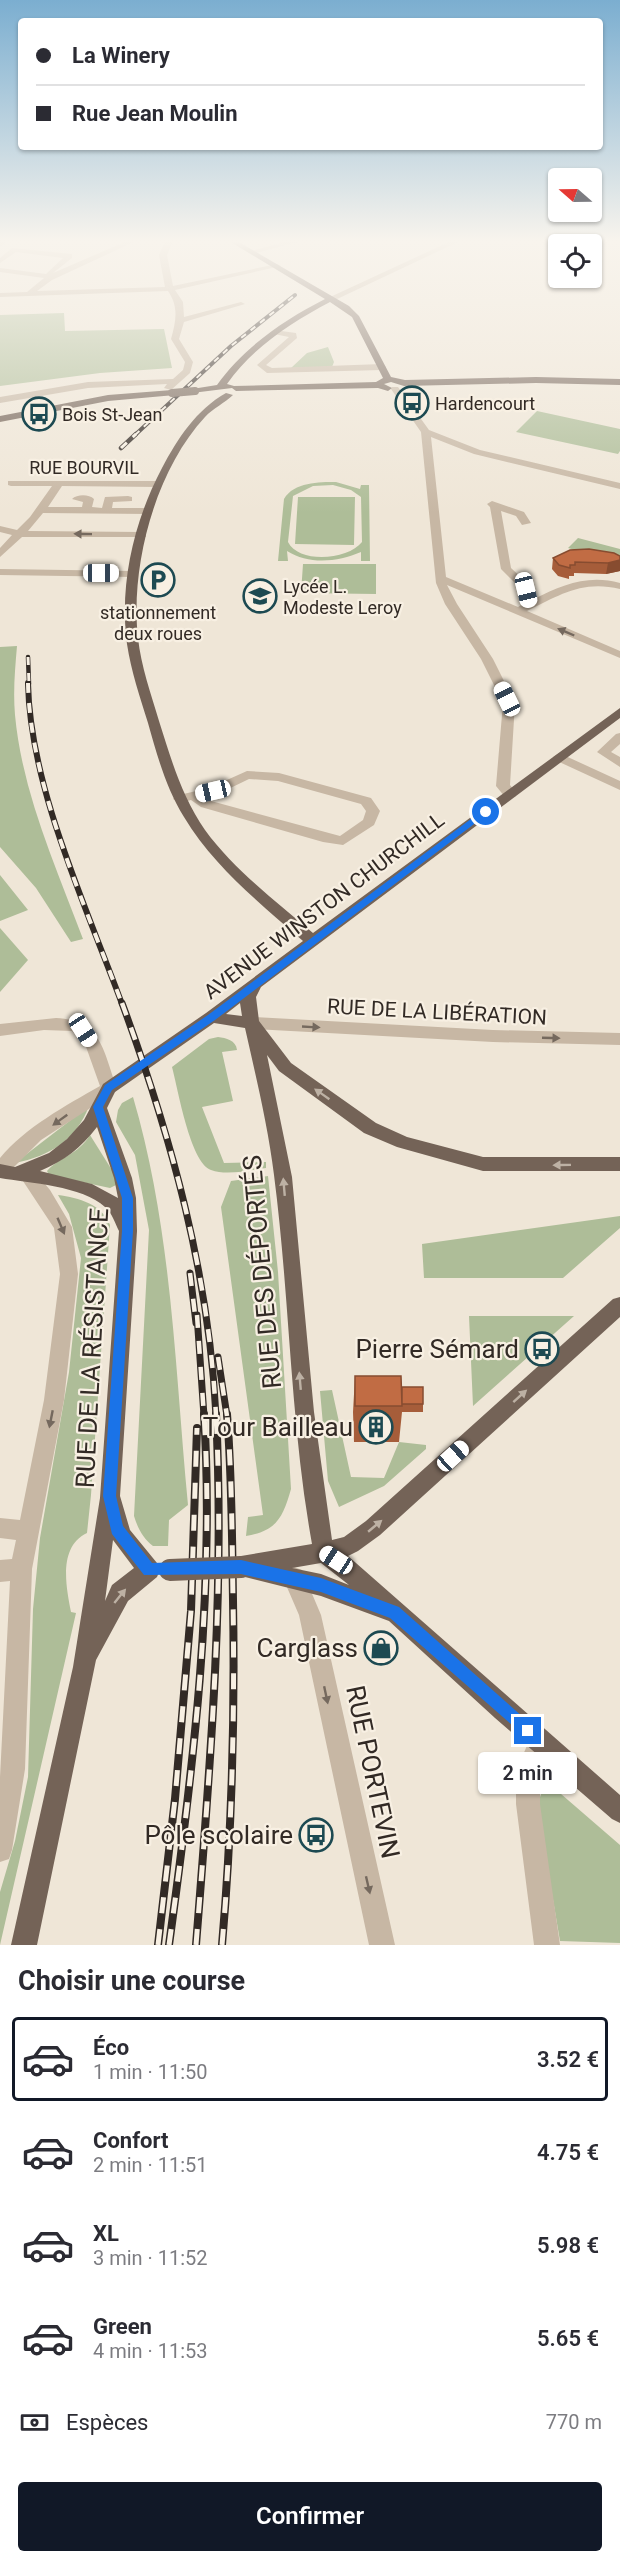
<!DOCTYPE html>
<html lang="fr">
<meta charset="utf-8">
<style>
:root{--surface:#fff;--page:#f7f7f7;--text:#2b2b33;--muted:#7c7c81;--line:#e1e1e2;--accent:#111827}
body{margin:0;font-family:Roboto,sans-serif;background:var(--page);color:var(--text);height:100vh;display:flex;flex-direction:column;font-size:22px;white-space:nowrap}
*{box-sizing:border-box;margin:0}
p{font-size:20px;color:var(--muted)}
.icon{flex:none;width:33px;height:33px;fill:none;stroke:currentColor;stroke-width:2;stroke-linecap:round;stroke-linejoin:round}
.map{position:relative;height:1945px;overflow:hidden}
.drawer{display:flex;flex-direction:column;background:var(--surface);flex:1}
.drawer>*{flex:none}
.top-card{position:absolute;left:18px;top:18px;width:585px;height:132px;border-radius:6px;box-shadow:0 2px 4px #0004;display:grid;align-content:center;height:132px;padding:0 18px;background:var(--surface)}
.needle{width:39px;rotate:290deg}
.buttons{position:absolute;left:548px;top:168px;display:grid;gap:12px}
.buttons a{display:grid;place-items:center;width:54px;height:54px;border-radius:6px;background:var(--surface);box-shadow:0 2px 4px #0004;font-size:30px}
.end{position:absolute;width:27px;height:27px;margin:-14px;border:8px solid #1a73e8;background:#fff;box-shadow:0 0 0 3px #fff}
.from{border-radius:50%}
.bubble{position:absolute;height:42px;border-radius:6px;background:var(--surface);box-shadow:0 2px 4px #0004;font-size:20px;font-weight:600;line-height:42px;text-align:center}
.car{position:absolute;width:18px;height:36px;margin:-18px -9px;border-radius:8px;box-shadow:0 0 4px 2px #0007;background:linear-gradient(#fff 24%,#345 0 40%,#fff 0 76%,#345 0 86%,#fff 0)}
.top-card b{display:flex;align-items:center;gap:21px;height:57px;font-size:22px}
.top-card b+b{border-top:2px solid var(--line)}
.top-card i{width:15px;height:15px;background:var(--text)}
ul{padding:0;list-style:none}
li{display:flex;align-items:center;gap:18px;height:84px;margin:0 12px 9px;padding:0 6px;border:3px solid transparent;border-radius:6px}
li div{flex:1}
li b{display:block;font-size:22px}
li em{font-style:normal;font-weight:600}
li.selected{border-color:var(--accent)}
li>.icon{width:54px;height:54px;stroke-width:1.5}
h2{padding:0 18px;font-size:27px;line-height:72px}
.pay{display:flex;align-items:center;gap:15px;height:66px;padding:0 18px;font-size:22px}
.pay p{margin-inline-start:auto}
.action{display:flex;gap:12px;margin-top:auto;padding:12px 18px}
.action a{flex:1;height:69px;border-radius:6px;background:var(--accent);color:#fff;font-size:24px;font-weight:600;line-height:69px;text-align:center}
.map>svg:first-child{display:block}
.green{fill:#aebd98;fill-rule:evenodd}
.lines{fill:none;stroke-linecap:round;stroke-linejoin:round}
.minor{fill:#c7b7a4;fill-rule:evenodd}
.major{fill:#746357;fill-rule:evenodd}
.rail-far4-casing{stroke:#322a25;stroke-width:4}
.rail-far3-casing{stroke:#322a25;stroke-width:4.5}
.rail-far2-casing{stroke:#322a25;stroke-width:6}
.rail-far1-casing{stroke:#322a25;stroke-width:7}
.rail-casing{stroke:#322a25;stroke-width:8}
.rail-far4{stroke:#f8f0e3;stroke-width:2;stroke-dasharray:6;stroke-linecap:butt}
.rail-far3{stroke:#f8f0e3;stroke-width:3;stroke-dasharray:8;stroke-linecap:butt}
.rail-far2{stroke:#f8f0e3;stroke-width:4;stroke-dasharray:10;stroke-linecap:butt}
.rail-far1{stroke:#f8f0e3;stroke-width:4.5;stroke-dasharray:13;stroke-linecap:butt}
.rail{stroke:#f8f0e3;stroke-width:5;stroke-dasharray:16;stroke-linecap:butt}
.major-bridge-far1{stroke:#746357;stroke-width:8}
.major-bridge{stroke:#746357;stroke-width:22}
.wall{fill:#a65d3a}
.shaded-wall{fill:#874c30}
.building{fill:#c16c44;stroke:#874c30;stroke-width:1.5}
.oneway{fill:#75695e}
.oneway2{fill:#bdb1a4}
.route{fill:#1a73e8}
.labels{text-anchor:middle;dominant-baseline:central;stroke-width:4.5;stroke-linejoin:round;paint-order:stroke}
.far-poi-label{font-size:18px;fill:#322a25;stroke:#f8f0e3;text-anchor:start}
.far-street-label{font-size:18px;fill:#322a25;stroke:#f8f0e3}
.street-label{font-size:21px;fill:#322a25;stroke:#f8f0e3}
.near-street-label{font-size:26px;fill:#322a25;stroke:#f8f0e3}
.near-poi-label{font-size:26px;fill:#322a25;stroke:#f8f0e3;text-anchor:end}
</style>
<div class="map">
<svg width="620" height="1945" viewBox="0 0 620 1945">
<rect width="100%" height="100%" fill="#efe6d7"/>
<path class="green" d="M64,313L65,331L164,329L172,368L100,373L0,386V315Z
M328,347L334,362L332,367L291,368L307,353Z
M537,411L620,429V451L618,454L516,432Z
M336,482L360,489L361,485H369L370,561H361V552C338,562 309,565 287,551L288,561H278L284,499C294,482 319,482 336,482ZM333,485L351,490L361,497L362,542C348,560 299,564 288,542L293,496L313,486Z
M298,497H355L354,545L295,544Z
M578,538L620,549V555L614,561L568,548Z
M303,564H376V594L301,593Z
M17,646C15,669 13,692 15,715C22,792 56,867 83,939L71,942L36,888L0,847V647Z
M0,875L28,910L0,921Z
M0,928L28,960L0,992Z
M218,1037C226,1038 236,1040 237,1050L222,1052L233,1101L202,1107L224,1163L266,1162V1168C249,1170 227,1176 211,1170C190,1162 178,1089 172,1067L209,1039Z
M133,1097C172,1229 175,1369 188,1505L169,1520L168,1546H153C143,1538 138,1529 134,1516L149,1230L135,1155L116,1122L118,1110L122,1103Z
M89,1106C76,1140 50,1156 15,1163Z
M90,1135L115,1175L116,1185L110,1188L49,1175L47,1171C59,1157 78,1155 90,1135Z
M268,1176L278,1272L291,1489C283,1517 277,1531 246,1536L248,1517L263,1515L221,1207L231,1181Z
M58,1195C79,1198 102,1204 110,1225L91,1495L87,1533C58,1547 66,1586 71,1612L76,1613L0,1945V1892L15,1841L28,1777L33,1609L40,1538L69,1372L81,1258L69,1214Z
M620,1216V1228L563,1278H424L422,1244Z
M469,1316H574L473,1406Z
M332,1390L351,1477L384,1478L399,1442L426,1445V1449L384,1486L339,1507L328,1481L320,1391Z
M546,1781L620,1845V1943L560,1941L537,1805Z"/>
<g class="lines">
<path class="minor" d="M0,241H7L0,247Z
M127,241H136L52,280L37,291L165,287L159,255L165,241H173L167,255L173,286L277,264L281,266L175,290L183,302L184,317L241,302L245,304L184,322L179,339L193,362L190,373L171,390L164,388L167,384L88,388L0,403V397L88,382L173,379L183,370L185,362L171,339C176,321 179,307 168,291L0,297V293L27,292L44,278L0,272V268L46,274L63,258L16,252L0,263V258L12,248L72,254V258L53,273Z
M288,241H301L252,254L248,252Z
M451,241H460L335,300L328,298Z
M274,330L296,333L297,338L266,365L272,368L382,364L386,367L382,370L267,373L257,365L289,337L274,334Z
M392,387H398L429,430L480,450L620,483V489L474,454L431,437L446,577L518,607L523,604L518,586L501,569L490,507L487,504L492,501L524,512L531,523L522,525L516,516L501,511L511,568L526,582L534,599C562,585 588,574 620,583V589C582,580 560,595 527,611L620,651V658L447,585L457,604L493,659L515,703L510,785L517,794L515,797H505L496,786L503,703L481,659L445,604L436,583L421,432L391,389Z
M8,481H158L163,484L158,487L62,486L48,507H82L83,502L72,499C77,494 89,494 94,499L92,507L102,508L105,497L128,496L132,497V501L113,502L112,508H148L153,511L148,514L43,513L28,531L142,532L146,533V537H22L0,557V548L12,535L0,532V526L17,530L30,517L52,486H11L8,485Z
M0,569L132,571L137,574L132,577L0,575Z
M620,733V744L611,752L620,757V767L597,752L616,734Z
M559,753L620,781V790L555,760L553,757Z
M247,771L279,773L371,798L380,811L374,825L343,845L323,842L201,807L191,800L180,803L173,799L175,796L209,788ZM249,779L278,781L361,804L366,811L363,820L340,836L211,801L204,797L218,794Z
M252,1017L493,1030L620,1033V1045L493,1042L252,1029L247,1027L244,1023L247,1019Z
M56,1018C103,1021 103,1051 117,1088L115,1092L41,1140L6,1175L0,1177V1158C26,1127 65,1106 100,1086L85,1044L72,1031L44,1030L0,1036V1024Z
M30,1171L36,1173L50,1190L72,1227L78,1274L64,1400L32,1569L25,1769L12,1850L9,1859L0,1862V1777L10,1581L0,1582V1560L12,1559L16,1540L0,1538V1518L20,1520L44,1400L60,1274L54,1228L21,1178L24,1173Z
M294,1567L302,1570L321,1615L395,1945H369L299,1615L283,1578L286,1570Z
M540,1730L548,1734L552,1742L540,1771V1804L560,1945H534L516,1804V1771L532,1734Z"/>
<path class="major" d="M229,241H237L349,306L359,316L391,377L405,380L536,377L620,379V385L536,383L404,386L391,382L384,384L392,388L388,391L378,388L236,391L232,388L192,393V389L217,385C244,347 284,320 325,299ZM330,302L352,317L383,378L376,382L234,386L227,384C252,348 292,322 330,302Z
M172,390L176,393L175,395L108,401L0,422V416L108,395Z
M226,393L233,395C225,403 213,408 205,417C155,471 130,566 138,638C141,666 151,694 159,721C171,759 182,797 205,830C234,870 276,901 313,933L620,708V718L261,987L256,997L259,1021L291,1063L376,1123L407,1137L483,1157H620V1171H483L397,1147L364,1133L279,1071L267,1055L292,1177L314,1412L332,1540L344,1537L366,1521L613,1299L620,1297V1317L380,1535L358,1551L348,1556L620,1795V1823L612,1819L495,1718L389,1621L321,1596L233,1574L230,1567L233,1560L241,1556L312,1544C290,1422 290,1298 274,1175C268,1126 256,1077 245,1028L214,1023L115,1092L107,1108L132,1178L136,1198L137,1231L120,1496L130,1530L157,1563L160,1570L157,1577L128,1601L96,1660L37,1945H11L73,1667L100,1498L119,1231C115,1223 112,1213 105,1207C83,1186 29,1183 0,1178V1164L15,1167L49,1153L67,1139L84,1120L103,1084L206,1013L303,941C260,903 214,867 184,817C166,788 157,755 148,723C140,697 131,671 127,644C119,584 134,521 162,468C178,438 196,410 226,393ZM240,1003L242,1016L226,1014ZM97,1127L114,1178L118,1198L92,1184L40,1171C64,1161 81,1148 97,1127ZM113,1540L134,1568L112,1585L105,1601ZM321,1563L349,1585L321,1574L292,1568Z"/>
<g class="rail-far4-casing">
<path id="rail-far4" d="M135,435L231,346L295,295"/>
</g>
<g class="rail-far3-casing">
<path id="rail-far3" d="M121,448L136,434
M28,657L29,684"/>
</g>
<g class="rail-far2-casing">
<path id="rail-far2" d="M28,683C30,787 86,906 122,1004"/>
</g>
<g class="rail-far1-casing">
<path id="rail-far1" d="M122,1003C171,1136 209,1273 216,1416
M190,1273L196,1323
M197,1315L204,1416
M218,1357L227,1416"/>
</g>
<g class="rail-casing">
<path id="rail" d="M158,1945L175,1799L191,1611L197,1428
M169,1945C193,1770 215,1591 204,1414
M196,1945C210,1768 225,1592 216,1414
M222,1945C232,1830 235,1716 233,1600C232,1538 232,1476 227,1414"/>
</g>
<use href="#rail-far4" class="rail-far4"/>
<use href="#rail-far3" class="rail-far3"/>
<use href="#rail-far2" class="rail-far2"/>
<use href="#rail-far1" class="rail-far1"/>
<use href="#rail" class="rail"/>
<path class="major-bridge-far1" d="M172,393L195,391"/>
<path class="major-bridge" d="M170,1570L241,1567"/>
</g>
<path class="wall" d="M620,556V571L606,574L574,573V576H569V579L558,576L552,569L553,558Z
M355,1376L402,1387L423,1404V1412H402L399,1442H354L353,1412Z"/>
<path class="shaded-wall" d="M620,560V571L606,574L608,563Z"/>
<path class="building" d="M589,549L614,553L620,556V560L608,563L575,562V565H570V568L559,565L553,558L570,550Z
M355,1376H401L402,1406H355Z
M402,1387H423V1404H402Z"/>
<defs><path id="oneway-solid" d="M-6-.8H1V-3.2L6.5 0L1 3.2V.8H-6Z" transform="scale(1.5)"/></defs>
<g class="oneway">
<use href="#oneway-solid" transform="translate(83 534) rotate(-179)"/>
<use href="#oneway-solid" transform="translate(566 632) rotate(-157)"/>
<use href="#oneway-solid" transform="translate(311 1027) rotate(3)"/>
<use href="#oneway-solid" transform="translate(551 1038) rotate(2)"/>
<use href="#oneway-solid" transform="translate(60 1120) rotate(144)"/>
<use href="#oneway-solid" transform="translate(61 1226) rotate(67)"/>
<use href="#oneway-solid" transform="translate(51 1419) rotate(101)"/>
<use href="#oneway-solid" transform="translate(326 1695) rotate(78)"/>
<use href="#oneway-solid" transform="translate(368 1885) rotate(77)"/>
</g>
<g class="oneway2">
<use href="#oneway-solid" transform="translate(322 1094) rotate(-145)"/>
<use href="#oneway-solid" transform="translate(562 1165) rotate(179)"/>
<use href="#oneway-solid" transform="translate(284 1187) rotate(-95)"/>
<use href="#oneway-solid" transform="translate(300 1381) rotate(-95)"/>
<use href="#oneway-solid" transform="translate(520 1396) rotate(-42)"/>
<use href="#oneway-solid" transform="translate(375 1526) rotate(-40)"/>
<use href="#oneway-solid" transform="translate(120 1596) rotate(-51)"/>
</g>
<linearGradient id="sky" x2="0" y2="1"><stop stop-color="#7baed0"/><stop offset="0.47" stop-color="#f8f4ed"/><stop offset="1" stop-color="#f8f4ed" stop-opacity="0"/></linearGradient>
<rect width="620" height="513" fill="url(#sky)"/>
<path class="route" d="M483,810L490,812L215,1020L112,1090L103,1107L133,1198V1231L116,1496L123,1526L152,1563L241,1560L321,1578L399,1607L533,1726L535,1731L533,1737L528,1739L390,1618L321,1592L241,1574L144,1575L112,1534L103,1496L122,1231V1198L93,1107L105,1085L208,1015Z"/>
<defs>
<g id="bus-ring" transform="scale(1.725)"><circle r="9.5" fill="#f8f0e3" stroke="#1d4a52" stroke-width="1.5"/><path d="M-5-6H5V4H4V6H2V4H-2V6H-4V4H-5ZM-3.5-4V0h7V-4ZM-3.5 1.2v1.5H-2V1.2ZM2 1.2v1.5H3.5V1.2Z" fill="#1d4a52"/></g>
<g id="parking-ring" transform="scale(1.725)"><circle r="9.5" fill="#f8f0e3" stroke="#1d4a52" stroke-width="1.5"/><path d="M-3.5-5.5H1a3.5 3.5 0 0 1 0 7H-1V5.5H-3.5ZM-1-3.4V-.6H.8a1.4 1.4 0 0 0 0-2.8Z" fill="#1d4a52"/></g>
<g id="school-ring" transform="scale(1.725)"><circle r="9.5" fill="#f8f0e3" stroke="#1d4a52" stroke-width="1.5"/><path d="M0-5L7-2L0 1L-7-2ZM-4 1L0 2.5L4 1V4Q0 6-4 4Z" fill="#1d4a52"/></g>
<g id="building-ring" transform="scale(1.725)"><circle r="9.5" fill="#f8f0e3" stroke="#1d4a52" stroke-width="1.5"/><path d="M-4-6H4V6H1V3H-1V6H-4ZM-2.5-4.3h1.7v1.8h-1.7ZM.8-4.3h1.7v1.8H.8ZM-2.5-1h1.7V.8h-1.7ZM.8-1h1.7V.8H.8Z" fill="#1d4a52"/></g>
<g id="shop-ring" transform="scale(1.725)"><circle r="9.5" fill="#f8f0e3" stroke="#1d4a52" stroke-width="1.5"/><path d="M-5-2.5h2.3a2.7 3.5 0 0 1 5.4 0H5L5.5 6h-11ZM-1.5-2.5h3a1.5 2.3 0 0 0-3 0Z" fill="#1d4a52"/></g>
</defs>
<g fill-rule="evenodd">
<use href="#bus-ring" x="412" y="403"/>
<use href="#bus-ring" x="39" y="414"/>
<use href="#parking-ring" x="158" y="580"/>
<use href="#school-ring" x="260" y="596"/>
<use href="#bus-ring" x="542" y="1349"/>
<use href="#building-ring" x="376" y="1427"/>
<use href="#shop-ring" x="381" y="1648"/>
<use href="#bus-ring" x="316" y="1835"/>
</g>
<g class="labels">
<g class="far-poi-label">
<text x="435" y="403">Hardencourt</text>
<text x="62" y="414">Bois St-Jean</text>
<text x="283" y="586">Lycée L.<tspan x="283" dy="21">Modeste Leroy</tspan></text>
<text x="158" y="612" text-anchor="middle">stationnement<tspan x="158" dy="21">deux roues</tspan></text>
</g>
<g class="far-street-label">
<text x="84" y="467">RUE BOURVIL</text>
</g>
<g class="street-label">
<text transform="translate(324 906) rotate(-37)">AVENUE WINSTON CHURCHILL</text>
<text transform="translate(437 1012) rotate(3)">RUE DE LA LIBÉRATION</text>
</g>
<g class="near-street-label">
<text transform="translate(262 1272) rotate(-95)">RUE DES DÉPORTÉS</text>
<text transform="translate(92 1348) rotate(-87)">RUE DE LA RÉSISTANCE</text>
<text transform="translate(373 1772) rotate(78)">RUE PORTEVIN</text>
</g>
<g class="near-poi-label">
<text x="519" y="1349">Pierre Sémard</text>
<text x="353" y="1427">Tour Bailleau</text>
<text x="358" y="1648">Carglass</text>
<text x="293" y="1835">Pôle scolaire</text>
</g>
</g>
</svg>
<div class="buttons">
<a><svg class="needle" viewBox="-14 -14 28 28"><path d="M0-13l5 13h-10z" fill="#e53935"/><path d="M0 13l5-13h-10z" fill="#7c7c81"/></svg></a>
<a><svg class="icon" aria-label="locate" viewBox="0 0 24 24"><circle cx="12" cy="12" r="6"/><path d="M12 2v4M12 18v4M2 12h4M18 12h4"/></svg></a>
</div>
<i class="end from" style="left:486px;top:812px"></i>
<i class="end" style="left:528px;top:1731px"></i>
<div class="bubble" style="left:478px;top:1752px;width:99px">2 min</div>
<i class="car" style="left:101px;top:573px;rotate:90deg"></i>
<i class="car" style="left:526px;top:590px;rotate:166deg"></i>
<i class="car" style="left:507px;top:699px;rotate:334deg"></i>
<i class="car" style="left:213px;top:791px;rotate:257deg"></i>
<i class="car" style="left:83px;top:1030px;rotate:147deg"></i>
<i class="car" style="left:453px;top:1456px;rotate:48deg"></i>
<i class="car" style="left:336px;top:1560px;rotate:303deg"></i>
<div class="top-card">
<b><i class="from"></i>La Winery</b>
<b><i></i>Rue Jean Moulin</b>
</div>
</div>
<section class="drawer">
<h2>Choisir une course</h2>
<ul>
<li class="selected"><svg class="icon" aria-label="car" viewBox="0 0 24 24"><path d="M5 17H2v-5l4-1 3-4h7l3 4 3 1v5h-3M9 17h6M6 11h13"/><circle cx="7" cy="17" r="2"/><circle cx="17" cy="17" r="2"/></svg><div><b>Éco</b><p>1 min · 11:50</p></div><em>3.52 €</em></li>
<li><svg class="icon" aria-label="car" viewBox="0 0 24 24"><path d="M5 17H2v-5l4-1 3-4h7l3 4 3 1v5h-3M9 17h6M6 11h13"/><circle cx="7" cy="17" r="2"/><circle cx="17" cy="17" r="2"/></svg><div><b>Confort</b><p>2 min · 11:51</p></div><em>4.75 €</em></li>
<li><svg class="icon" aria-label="car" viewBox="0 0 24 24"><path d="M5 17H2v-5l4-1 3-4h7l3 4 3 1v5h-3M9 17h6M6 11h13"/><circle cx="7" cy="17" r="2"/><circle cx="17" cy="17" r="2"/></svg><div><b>XL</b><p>3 min · 11:52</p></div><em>5.98 €</em></li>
<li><svg class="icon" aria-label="car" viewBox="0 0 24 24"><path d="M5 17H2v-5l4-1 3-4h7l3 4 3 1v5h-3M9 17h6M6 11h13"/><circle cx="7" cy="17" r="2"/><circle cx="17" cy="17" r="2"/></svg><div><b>Green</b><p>4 min · 11:53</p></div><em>5.65 €</em></li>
</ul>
<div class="pay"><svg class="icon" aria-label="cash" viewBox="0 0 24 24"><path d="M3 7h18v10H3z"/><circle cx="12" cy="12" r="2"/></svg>Espèces<p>770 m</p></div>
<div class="action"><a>Confirmer</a></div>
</section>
